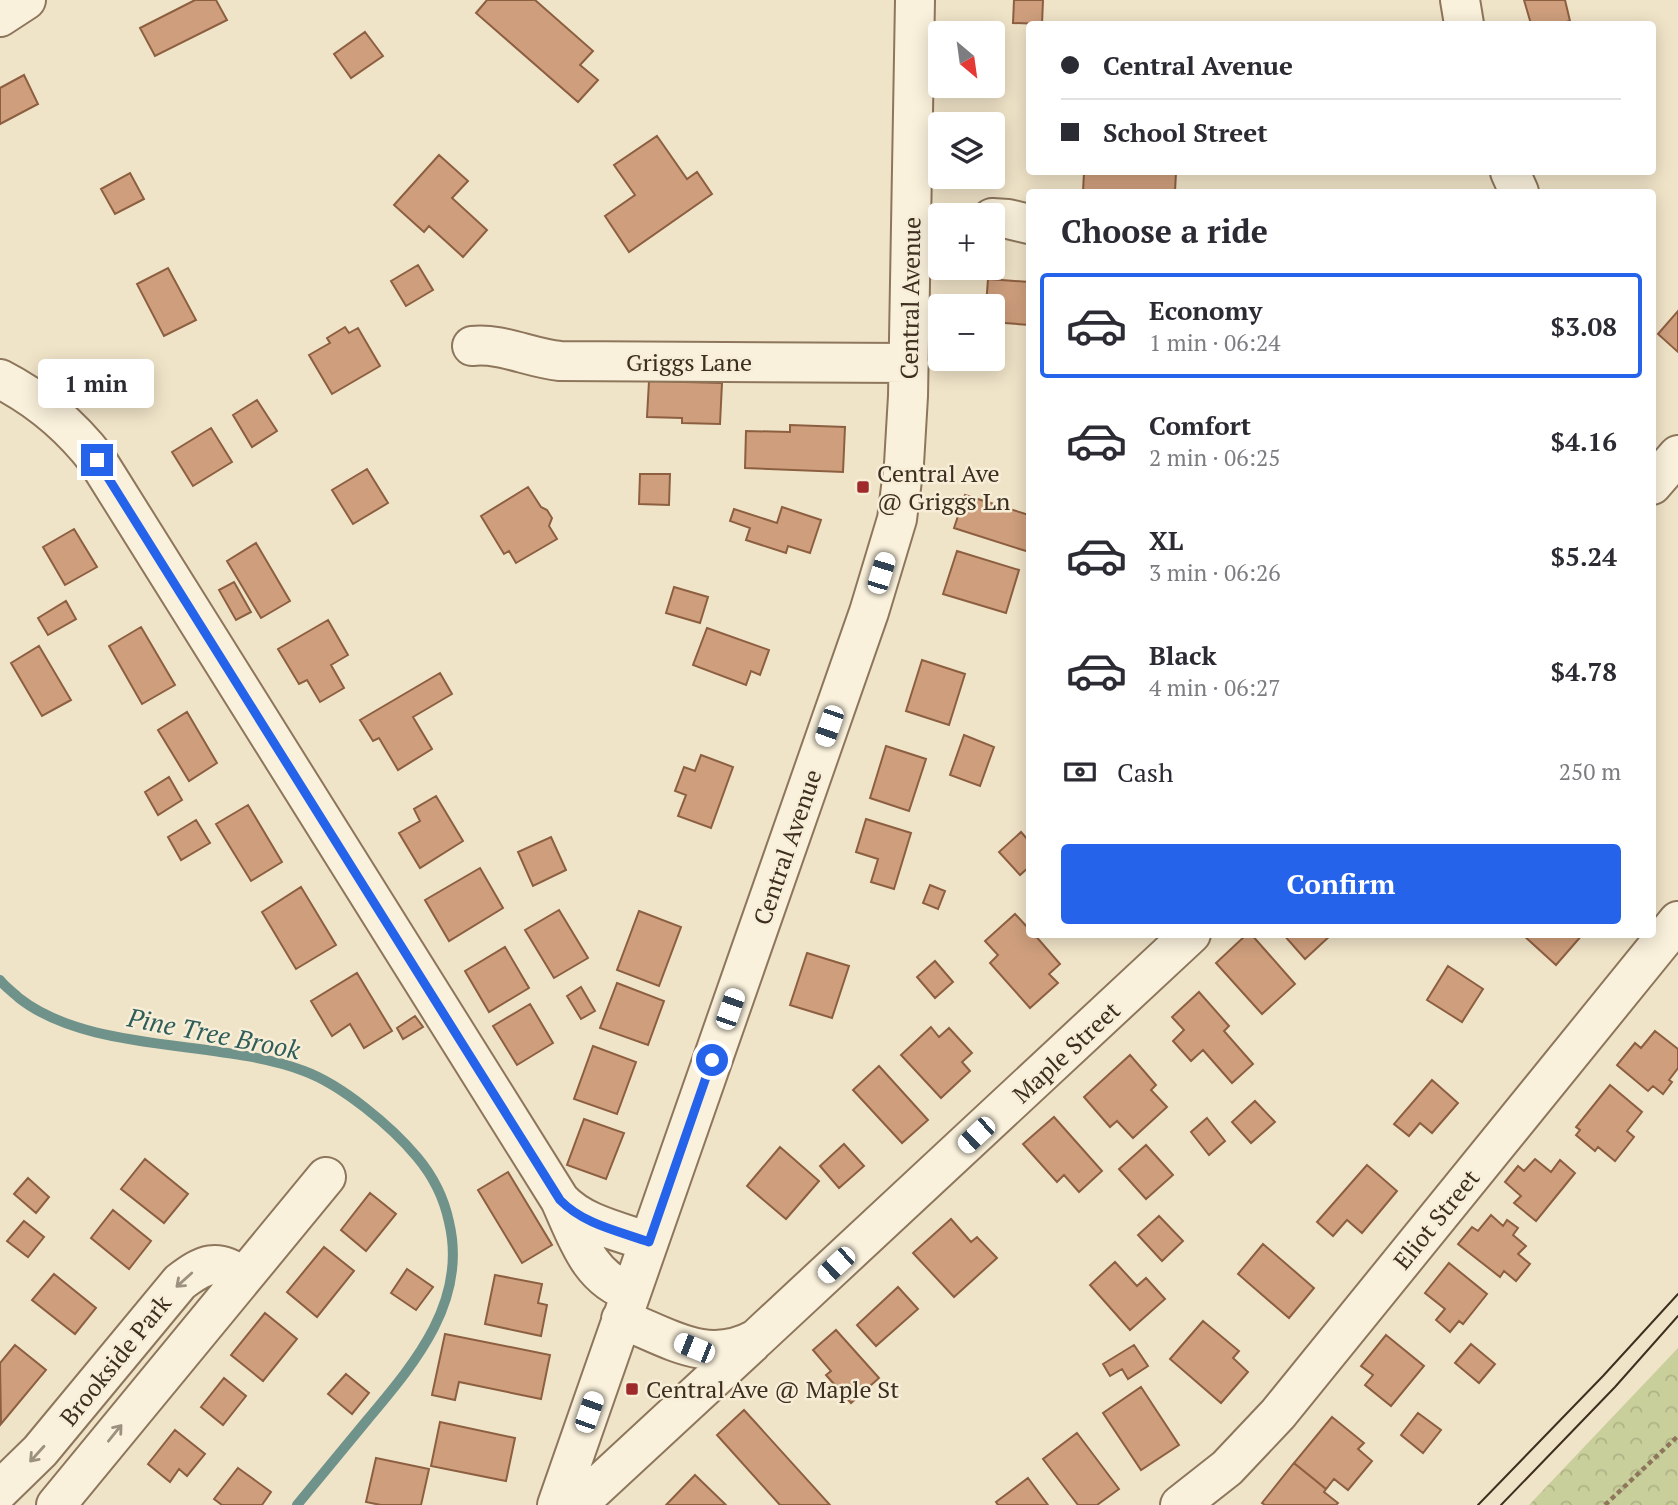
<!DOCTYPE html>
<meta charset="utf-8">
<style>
:root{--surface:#fff;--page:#f2f2f3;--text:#2b2b33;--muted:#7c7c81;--line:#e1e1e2;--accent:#2563eb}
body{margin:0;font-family:"PT Serif",serif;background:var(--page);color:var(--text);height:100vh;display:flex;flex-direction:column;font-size:26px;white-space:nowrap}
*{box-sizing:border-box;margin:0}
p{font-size:23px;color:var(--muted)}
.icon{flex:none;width:38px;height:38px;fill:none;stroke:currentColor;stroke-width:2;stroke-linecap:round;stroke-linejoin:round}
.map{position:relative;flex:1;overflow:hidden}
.side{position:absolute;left:1026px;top:189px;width:630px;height:749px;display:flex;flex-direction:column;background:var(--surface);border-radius:7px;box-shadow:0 4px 18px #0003}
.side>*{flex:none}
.hud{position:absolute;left:1026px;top:21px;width:630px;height:154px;border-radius:7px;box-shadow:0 4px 18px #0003;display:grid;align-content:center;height:154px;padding:0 35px;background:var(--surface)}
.needle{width:46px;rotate:151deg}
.fabs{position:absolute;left:928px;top:21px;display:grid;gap:14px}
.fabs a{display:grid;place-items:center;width:77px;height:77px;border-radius:7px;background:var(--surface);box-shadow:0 4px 18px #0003;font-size:35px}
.end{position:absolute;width:32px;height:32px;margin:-16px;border:9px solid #2563eb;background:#fff;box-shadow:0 0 0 4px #fff}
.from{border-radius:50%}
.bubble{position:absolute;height:49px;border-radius:7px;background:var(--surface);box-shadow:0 4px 18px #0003;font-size:23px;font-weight:600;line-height:49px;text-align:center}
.car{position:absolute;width:21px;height:42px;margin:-21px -10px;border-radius:9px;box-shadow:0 0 5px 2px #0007;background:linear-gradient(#fff 24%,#345 0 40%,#fff 0 76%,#345 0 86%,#fff 0)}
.hud b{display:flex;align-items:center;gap:24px;height:66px;font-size:26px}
.hud b+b{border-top:2px solid var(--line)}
.hud i{width:18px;height:18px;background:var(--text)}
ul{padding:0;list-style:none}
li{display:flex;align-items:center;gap:21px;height:105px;margin:0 14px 10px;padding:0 21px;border:4px solid transparent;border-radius:7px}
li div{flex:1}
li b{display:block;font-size:26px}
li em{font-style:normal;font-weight:600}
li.selected{border-color:var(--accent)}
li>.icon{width:63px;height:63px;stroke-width:1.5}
h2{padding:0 35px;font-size:32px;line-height:84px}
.pay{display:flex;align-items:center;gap:18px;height:77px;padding:0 35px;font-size:26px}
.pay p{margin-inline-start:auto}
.primary-button{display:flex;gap:14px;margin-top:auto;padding:14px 35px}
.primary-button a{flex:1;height:80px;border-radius:7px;background:var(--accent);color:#fff;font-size:28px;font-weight:600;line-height:80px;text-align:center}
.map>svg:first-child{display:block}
.park{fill:url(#park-crowns)}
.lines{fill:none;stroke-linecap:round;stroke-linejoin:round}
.stream{stroke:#6f938a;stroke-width:10}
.building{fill:#cf9f7d;stroke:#8d5f41;stroke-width:2}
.minor-casing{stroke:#8d765c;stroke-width:42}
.path{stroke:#8d765c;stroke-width:4.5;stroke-dasharray:5 3.5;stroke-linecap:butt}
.minor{stroke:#faf1dc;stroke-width:38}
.tram{stroke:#3d2e20;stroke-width:2}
.oneway{stroke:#9c907e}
.route{stroke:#2563eb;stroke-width:9}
.poi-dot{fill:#9e2a2b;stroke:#f7eed8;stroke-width:2.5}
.labels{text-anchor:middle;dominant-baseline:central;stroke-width:5;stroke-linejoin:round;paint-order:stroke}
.street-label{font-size:24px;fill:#3d2e20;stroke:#f7eed8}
.poi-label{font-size:24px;fill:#3d2e20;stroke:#f7eed8;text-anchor:start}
.water-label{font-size:26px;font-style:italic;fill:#2f5d5a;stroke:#f7eed8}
</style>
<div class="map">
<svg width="1678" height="1505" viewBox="0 0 1678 1505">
<defs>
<pattern id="park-crowns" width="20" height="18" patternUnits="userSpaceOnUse" patternTransform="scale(1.75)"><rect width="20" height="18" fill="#c9cf9b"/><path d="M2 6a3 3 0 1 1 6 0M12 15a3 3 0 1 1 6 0" fill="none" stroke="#aeb285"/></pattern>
</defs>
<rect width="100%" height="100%" fill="#f0e4c8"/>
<path class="park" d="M1678,1348V1505H1529Z"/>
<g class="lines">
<path class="stream" d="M0,980C5,987 13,992 19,998C90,1054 221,1039 304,1071C342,1085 391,1126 417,1157C433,1176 444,1198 449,1222C468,1301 415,1363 368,1419C344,1448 321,1476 297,1505"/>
</g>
<path class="building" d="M195,0H216L227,20L155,56L140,28Z
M487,0H535L593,51L580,65L598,80L578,102L476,13Z
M1014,0H1043L1042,24L1013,23Z
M1524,0H1565L1570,21L1557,24H1531Z
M365,32L383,56L351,78L334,54Z
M24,75L38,104L0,124V88Z
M657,136L687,179L697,172L712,194L629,252L605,216L635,195L614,165Z
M439,155L468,181L452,198L487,230L463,257L429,226L424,232L394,205Z
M1084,172H1176L1175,192H1083Z
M130,173L144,199L115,214L101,189Z
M418,265L433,290L406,306L391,281Z
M168,268L196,320L164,336L137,284Z
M988,279L1029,282V325L992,322V306H986Z
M1678,311V352L1658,334Z
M345,327L349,333L358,328L380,366L332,394L309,355L330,343L327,338Z
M649,381L722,383L720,424L682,423V418L647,417Z
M257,400L277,431L252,447L233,415Z
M790,425L845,427L843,472L745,468L746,431L790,432Z
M211,428L232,462L193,486L172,452Z
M367,469L388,503L353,524L332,490Z
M640,474H670L669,505L639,504Z
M528,487L541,507L547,510L552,518L549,526L557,539L516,563L509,551L504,554L481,516Z
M965,495L1029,515V552L954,528Z
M782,507L821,520L810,553L788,546L786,553L746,540L750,528L730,521L734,509L777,523Z
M74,529L97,567L65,585L43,547Z
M256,543L290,601L261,618L227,561Z
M957,551L1019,570L1006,613L943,594Z
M234,582L251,612L236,620L219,590Z
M674,587L708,597L700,623L666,613Z
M66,601L76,619L48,635L38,618Z
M328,620L348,655L331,665L344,688L320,702L307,680L299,684L278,649Z
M141,627L175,685L142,704L109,646Z
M707,628L769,650L760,675L751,671L746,685L693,665Z
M39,646L71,700L42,716L11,663Z
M922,660L965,674L949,725L906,711Z
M440,673L452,694L413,717L432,749L398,770L379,738L373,741L360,720Z
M187,712L217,763L189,781L158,730Z
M964,735L994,747L980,786L950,775Z
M886,746L926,759L909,811L870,798Z
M701,755L733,767L711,828L678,816L686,795L675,791L684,767L695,771Z
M169,777L182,800L158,815L145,792Z
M436,796L463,841L420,868L399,833L420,821L414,809Z
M248,805L282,862L251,881L216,824Z
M866,819L911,833L894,889L871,882L878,859L856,852Z
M196,820L210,843L181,860L168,837Z
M1021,832L1029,841V867L1020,875L999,852Z
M551,837L566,870L533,886L518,852Z
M480,868L503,908L449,941L425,900Z
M930,885L945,891L938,909L923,903Z
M301,887L336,945L296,969L262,912Z
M559,910L588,958L554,978L525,930Z
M639,911L681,927L659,986L617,970Z
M1015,914L1029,929V934H1034L1060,964L1049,974L1058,983L1030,1008L990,963L998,955L985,941Z
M1247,934H1251L1295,984L1262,1014L1216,963Z
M1283,934H1332L1305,959Z
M1522,934H1583L1556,965Z
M505,947L529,988L489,1012L465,971Z
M807,953L849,966L832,1018L790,1005Z
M935,961L953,982L935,998L917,977Z
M1448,966L1483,989L1462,1022L1427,1000Z
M357,973L392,1031L364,1048L350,1024L332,1036L311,1001Z
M617,983L664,1001L648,1045L600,1028Z
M581,987L595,1011L581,1019L567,996Z
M1199,992L1229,1026L1224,1031L1253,1064L1232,1083L1203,1050L1191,1061L1173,1041L1184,1030L1172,1017Z
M530,1004L553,1043L517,1065L493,1026Z
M415,1016L423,1027L403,1039L397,1028Z
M931,1027L939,1037L949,1028L972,1053L962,1062L970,1071L941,1098L901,1055Z
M1655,1031L1678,1049V1068L1669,1080L1672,1082L1663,1094L1653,1086L1648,1091L1617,1065L1635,1043L1641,1048Z
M593,1046L636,1062L617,1114L574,1099Z
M1130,1055L1156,1085L1151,1090L1167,1107L1133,1138L1117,1121L1110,1127L1084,1097Z
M879,1066L928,1120L902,1143L853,1090Z
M1432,1080L1458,1103L1432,1133L1420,1123L1409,1136L1394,1124Z
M1610,1085L1642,1112L1627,1131L1634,1137L1615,1161L1598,1147L1595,1151L1576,1135L1580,1130L1576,1127Z
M1255,1101L1275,1122L1251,1143L1232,1122Z
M1054,1117L1102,1171L1079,1192L1064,1175L1057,1182L1023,1144Z
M1207,1118L1225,1141L1209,1155L1191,1132Z
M584,1119L624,1133L606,1179L567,1165Z
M844,1144L864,1166L839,1188L820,1166Z
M1146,1145L1173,1175L1146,1199L1119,1169Z
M780,1147L819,1181L786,1219L747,1186Z
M145,1159L188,1194L164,1223L121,1189Z
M1535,1159L1551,1172L1560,1160L1575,1173L1536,1221L1514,1203L1521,1196L1505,1182L1518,1166L1524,1171Z
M1367,1165L1397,1191L1362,1233L1347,1220L1333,1236L1317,1222Z
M508,1172L552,1245L522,1263L478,1190Z
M28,1178L49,1197L36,1213L14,1194Z
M370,1193L396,1214L366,1251L341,1230Z
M113,1210L151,1241L129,1269L91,1238Z
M1491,1215L1503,1226L1507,1220L1518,1228L1513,1235L1526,1246L1518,1254L1530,1264L1516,1281L1504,1271L1500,1277L1458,1244L1472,1227L1478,1231Z
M1159,1216L1183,1241L1162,1261L1138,1235Z
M951,1219L971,1242L977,1237L997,1258L954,1297L913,1253Z
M24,1221L44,1237L28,1257L7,1241Z
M1263,1244L1314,1288L1289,1318L1238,1274Z
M324,1247L354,1271L317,1317L287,1292Z
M1115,1262L1137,1286L1146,1278L1165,1299L1130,1330L1090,1285Z
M1449,1263L1487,1294L1463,1324L1459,1321L1450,1332L1436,1320L1445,1309L1425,1293Z
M407,1269L433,1287L416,1310L391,1293Z
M54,1274L96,1308L75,1334L32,1300Z
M495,1275L542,1284L538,1303L547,1305L541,1336L485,1324Z
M898,1287L918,1309L876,1346L857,1325Z
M265,1313L297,1339L263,1381L231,1355Z
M1203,1321L1239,1351L1233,1358L1248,1372L1221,1403L1170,1359Z
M836,1330L879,1378L851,1403L826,1375L831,1371L813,1350Z
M445,1334L550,1355L541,1399L459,1382L455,1400L432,1395Z
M1386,1335L1424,1366L1391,1406L1365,1385L1373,1375L1361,1366Z
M1471,1344L1495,1364L1479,1383L1455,1363Z
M15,1345L46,1370L1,1424L0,1363Z
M1134,1345L1148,1366L1128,1379L1122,1369L1110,1376L1103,1364Z
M346,1374L369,1393L352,1414L328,1394Z
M224,1378L246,1396L223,1425L201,1407Z
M1141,1387L1179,1445L1141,1470L1103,1413Z
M744,1410L830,1505H780L717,1435Z
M1418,1413L1441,1430L1423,1453L1401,1435Z
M1332,1417L1364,1443L1358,1449L1372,1461L1348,1490L1334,1479L1326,1489L1294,1463Z
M440,1422L515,1438L506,1481L431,1466Z
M175,1430L205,1454L187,1476L179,1469L170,1482L148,1464Z
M1077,1433L1119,1489L1097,1505H1078L1043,1459Z
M376,1458L429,1469L421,1505H381L366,1502Z
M1294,1463L1326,1489L1324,1492L1338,1503L1336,1505H1265L1262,1503Z
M238,1468L271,1492L262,1505H222L214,1499Z
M695,1475L726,1505H666Z
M1028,1478L1048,1505H998L996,1502Z"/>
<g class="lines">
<g class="minor-casing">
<path id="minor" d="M1460,0L1464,24
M0,17L26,0
M1510,172L1519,192
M992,218L1008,219L1029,224
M472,346C503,343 529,358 560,361L909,363
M0,379C39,399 70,425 97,460L560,1200C577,1237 589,1279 631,1292
M1652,485L1678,455
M560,1200C582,1224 618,1231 649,1242
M621,1319C668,1337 707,1366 756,1339L1191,934
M0,1490L40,1451L180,1282C204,1264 217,1257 243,1277
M56,1505L326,1177
M557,1505L869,612L897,519L904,464L908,396L915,0
M577,1505L752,1343
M1180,1505L1227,1468L1278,1414L1678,921"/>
</g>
<path class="path" d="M1605,1505L1678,1436"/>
<use href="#minor" class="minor"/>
<path class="tram" d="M1478,1505L1603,1376L1678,1294
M1501,1505L1615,1387L1678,1316"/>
</g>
<defs><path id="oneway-shaft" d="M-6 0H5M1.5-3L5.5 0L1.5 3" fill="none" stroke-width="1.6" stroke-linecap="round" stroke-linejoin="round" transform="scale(1.75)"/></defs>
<g class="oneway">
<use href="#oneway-shaft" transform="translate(184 1280) rotate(138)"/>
<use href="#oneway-shaft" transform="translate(115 1433) rotate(-51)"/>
<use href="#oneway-shaft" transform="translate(37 1454) rotate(132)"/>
</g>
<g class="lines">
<path class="route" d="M97,460L560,1200C583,1224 618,1231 649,1242L712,1060"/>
</g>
<g class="poi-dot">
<rect x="856" y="480" width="14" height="14" rx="3.5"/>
<rect x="625" y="1382" width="14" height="14" rx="3.5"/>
</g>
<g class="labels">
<g class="street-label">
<text transform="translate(910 298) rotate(-89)">Central Avenue</text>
<text x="689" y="362">Griggs Lane</text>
<text transform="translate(787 847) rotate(-71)">Central Avenue</text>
<text transform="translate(1066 1052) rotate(-43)">Maple Street</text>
<text transform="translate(1436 1219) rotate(-51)">Eliot Street</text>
<text transform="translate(115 1360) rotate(-51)">Brookside Park</text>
</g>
<g class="poi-label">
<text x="877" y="473">Central Ave<tspan x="877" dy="28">@ Griggs Ln</tspan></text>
<text x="646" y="1389">Central Ave @ Maple St</text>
</g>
<g class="water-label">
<text transform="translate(214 1033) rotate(11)">Pine Tree Brook</text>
</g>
</g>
</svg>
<div class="fabs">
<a><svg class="needle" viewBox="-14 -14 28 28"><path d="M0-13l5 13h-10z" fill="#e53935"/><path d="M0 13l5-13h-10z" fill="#7c7c81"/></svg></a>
<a><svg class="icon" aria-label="layers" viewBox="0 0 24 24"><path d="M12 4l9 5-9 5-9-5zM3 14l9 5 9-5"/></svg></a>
<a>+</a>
<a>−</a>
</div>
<i class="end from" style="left:712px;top:1060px"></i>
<i class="end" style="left:97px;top:460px"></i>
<div class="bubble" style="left:38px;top:359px;width:116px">1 min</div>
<i class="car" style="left:881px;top:573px;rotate:17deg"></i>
<i class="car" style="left:829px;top:726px;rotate:199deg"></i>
<i class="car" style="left:730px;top:1009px;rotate:19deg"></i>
<i class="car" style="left:976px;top:1135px;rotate:227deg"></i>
<i class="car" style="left:836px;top:1265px;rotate:227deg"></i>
<i class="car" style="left:694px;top:1348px;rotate:292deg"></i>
<i class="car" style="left:589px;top:1412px;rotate:19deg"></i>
<div class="hud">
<b><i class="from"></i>Central Avenue</b>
<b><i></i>School Street</b>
</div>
<section class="side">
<h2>Choose a ride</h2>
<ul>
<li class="selected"><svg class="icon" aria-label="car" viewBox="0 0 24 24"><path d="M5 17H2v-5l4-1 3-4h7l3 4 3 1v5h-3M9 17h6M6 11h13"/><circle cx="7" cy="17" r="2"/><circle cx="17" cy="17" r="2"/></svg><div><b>Economy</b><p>1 min · 06:24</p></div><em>$3.08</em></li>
<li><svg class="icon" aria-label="car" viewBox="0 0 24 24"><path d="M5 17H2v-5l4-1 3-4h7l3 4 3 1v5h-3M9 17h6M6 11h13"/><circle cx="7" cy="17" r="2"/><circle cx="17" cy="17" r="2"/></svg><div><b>Comfort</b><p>2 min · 06:25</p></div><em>$4.16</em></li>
<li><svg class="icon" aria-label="car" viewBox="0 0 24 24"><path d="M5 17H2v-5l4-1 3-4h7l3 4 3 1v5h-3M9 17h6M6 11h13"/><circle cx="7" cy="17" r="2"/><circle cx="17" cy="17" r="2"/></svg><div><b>XL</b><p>3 min · 06:26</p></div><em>$5.24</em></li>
<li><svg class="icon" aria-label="car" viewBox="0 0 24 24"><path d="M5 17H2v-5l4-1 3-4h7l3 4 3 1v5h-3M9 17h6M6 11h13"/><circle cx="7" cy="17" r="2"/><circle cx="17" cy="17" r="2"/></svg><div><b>Black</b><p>4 min · 06:27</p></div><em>$4.78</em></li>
</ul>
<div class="pay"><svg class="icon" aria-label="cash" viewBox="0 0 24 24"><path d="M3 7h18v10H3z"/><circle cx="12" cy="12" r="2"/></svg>Cash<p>250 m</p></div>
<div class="primary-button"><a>Confirm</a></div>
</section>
</div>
